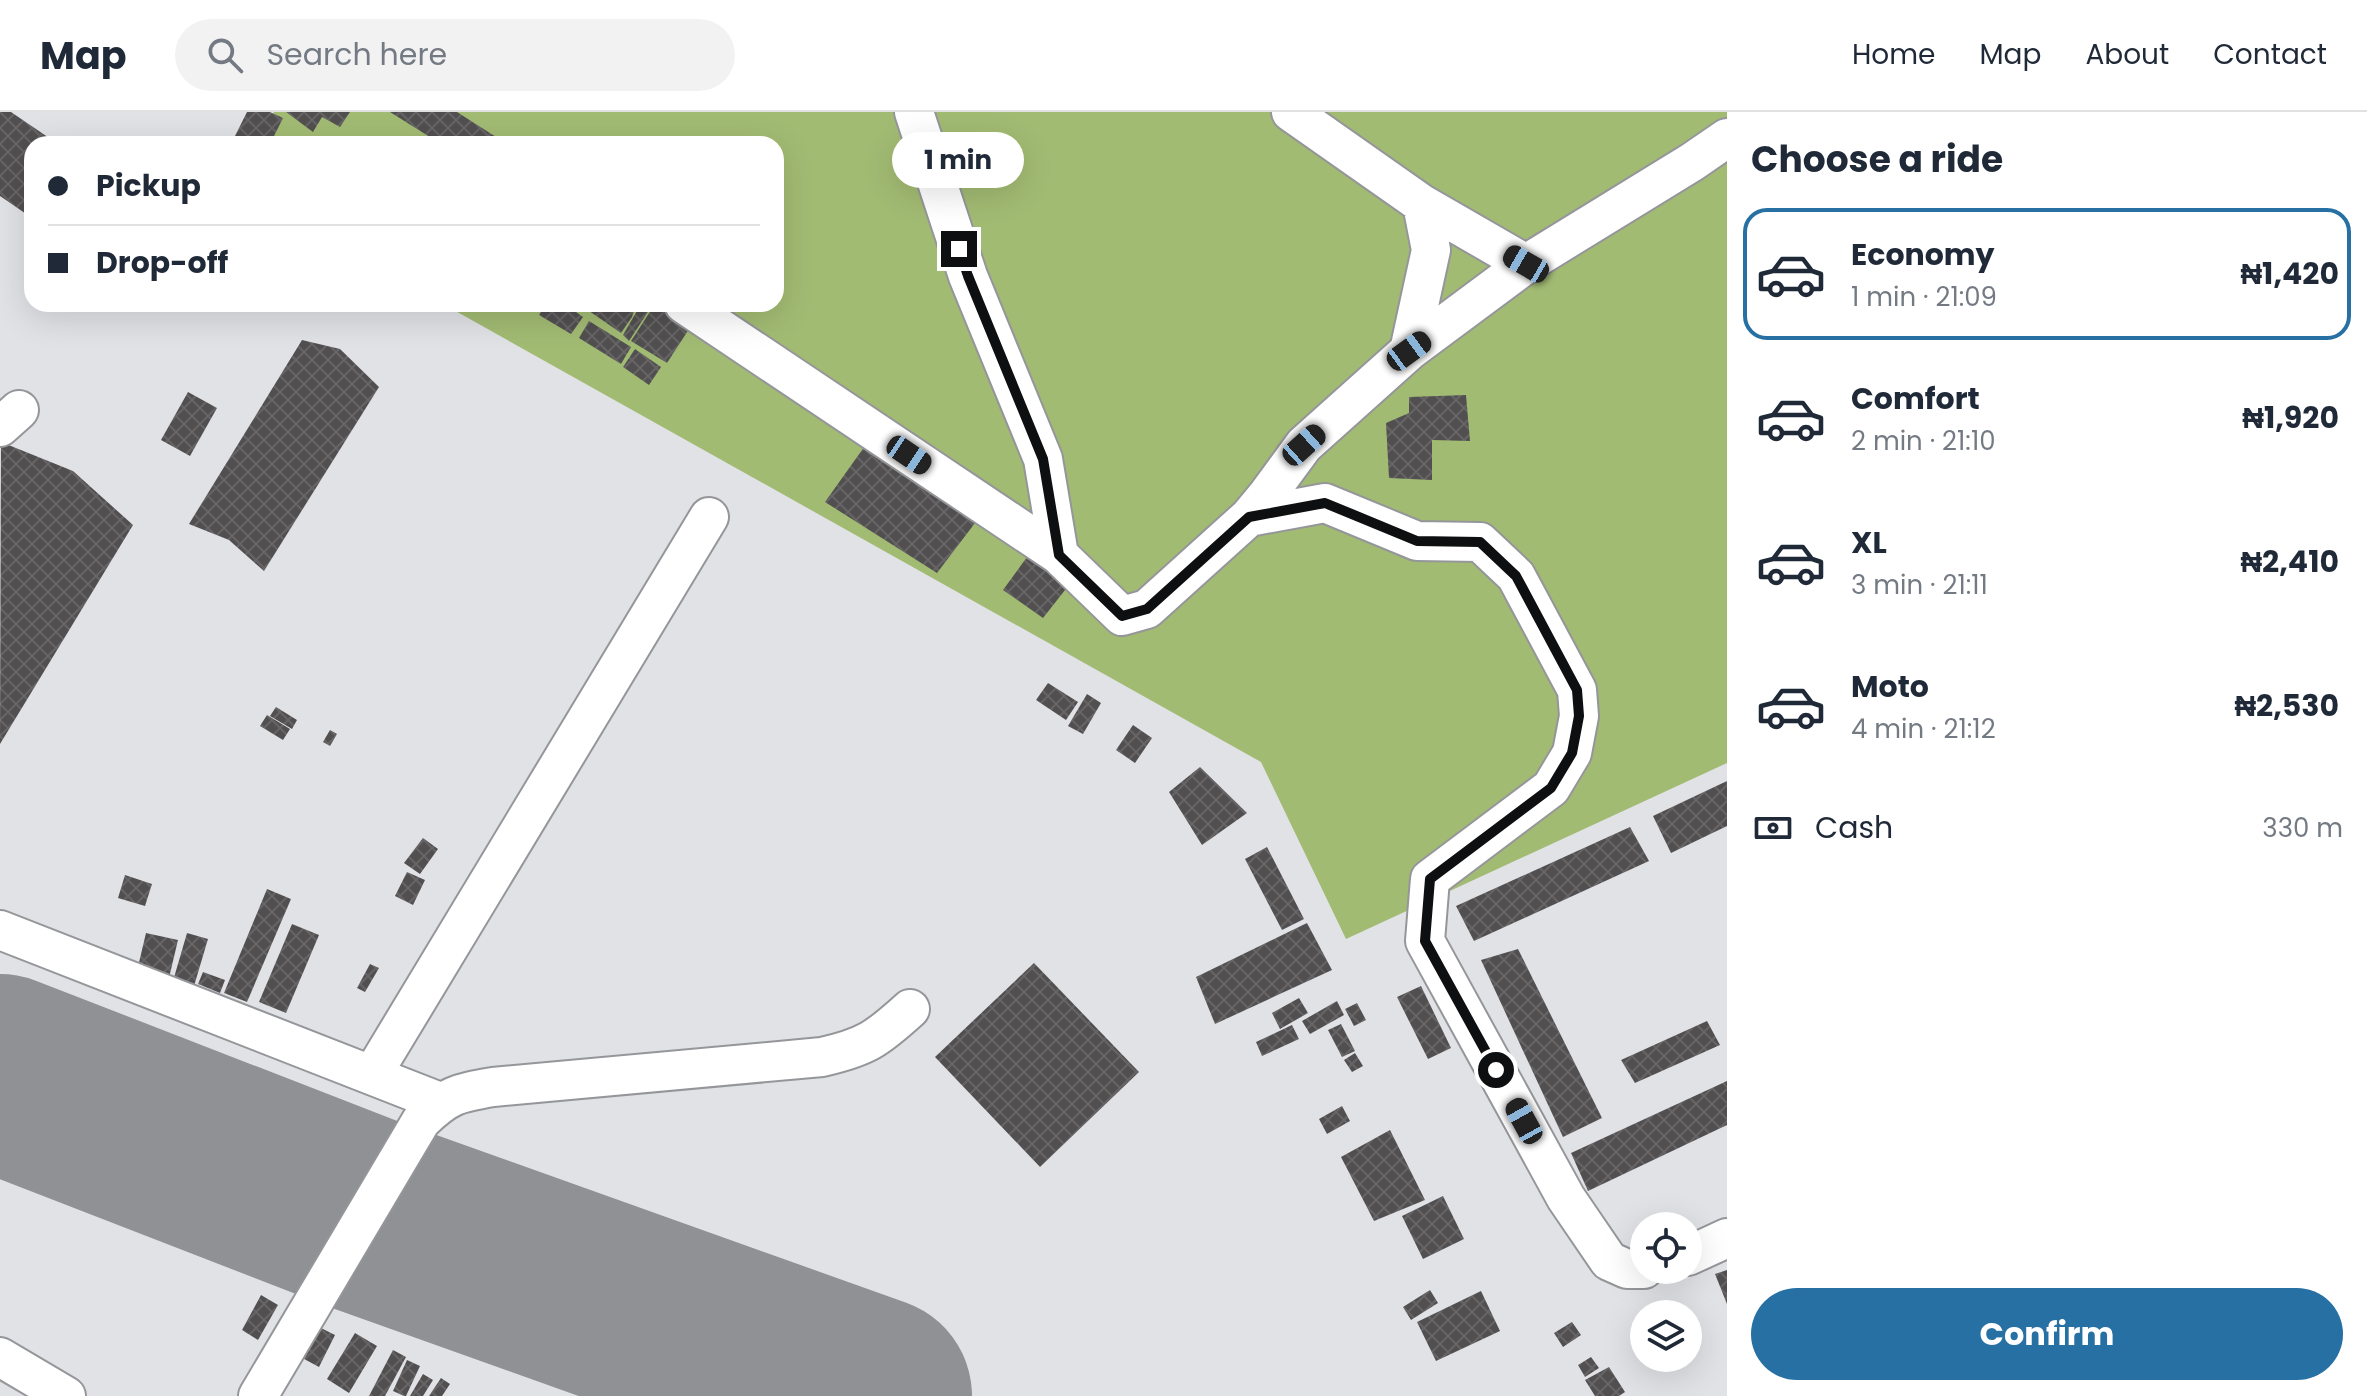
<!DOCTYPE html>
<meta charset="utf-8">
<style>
:root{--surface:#fff;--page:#f2f2f3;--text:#1f2937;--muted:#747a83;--line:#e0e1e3;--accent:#2670a4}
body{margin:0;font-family:Poppins,sans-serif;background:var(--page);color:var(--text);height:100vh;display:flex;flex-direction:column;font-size:30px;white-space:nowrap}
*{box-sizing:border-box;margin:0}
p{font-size:26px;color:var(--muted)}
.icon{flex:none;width:44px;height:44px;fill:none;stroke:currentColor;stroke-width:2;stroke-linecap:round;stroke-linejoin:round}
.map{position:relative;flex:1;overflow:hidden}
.sheet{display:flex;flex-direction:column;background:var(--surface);width:640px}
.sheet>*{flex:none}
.top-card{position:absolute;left:24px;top:24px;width:760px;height:176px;border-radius:24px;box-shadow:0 8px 32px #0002;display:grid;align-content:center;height:176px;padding:0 24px;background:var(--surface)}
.controls{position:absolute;left:1630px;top:1100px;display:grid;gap:16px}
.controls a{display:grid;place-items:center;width:72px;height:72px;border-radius:50%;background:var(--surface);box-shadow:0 8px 32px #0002;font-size:40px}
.end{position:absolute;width:36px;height:36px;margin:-18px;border:10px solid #0e0f10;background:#fff;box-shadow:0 0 0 4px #fff}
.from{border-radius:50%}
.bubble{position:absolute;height:56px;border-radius:28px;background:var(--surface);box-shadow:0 8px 32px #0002;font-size:26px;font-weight:700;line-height:56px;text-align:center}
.car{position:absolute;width:24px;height:48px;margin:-24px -12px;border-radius:10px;box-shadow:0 0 6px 2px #0007;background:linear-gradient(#222 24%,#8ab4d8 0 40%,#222 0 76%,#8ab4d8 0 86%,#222 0)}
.top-card b{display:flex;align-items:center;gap:28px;height:76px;font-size:30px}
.top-card b+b{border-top:2px solid var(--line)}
.top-card i{width:20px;height:20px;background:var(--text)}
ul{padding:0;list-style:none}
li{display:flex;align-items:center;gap:24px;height:132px;margin:0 16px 12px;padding:0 8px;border:4px solid transparent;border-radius:24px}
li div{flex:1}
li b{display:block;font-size:30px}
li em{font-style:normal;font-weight:700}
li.current{border-color:var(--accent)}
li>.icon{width:72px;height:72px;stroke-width:1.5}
h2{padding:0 24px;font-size:36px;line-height:96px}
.pay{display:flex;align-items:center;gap:20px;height:88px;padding:0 24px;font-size:30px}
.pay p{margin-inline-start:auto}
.primary-button{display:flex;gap:16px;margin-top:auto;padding:16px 24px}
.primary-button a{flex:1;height:92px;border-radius:48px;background:var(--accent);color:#fff;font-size:32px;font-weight:700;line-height:92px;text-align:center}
header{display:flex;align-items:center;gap:48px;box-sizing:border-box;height:112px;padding:0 40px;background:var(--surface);border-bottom:2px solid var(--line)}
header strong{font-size:38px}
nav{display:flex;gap:44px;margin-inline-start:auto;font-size:28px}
.search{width:560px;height:72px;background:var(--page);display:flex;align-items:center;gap:20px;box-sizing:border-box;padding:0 28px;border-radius:44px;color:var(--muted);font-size:30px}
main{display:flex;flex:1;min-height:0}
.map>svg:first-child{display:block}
.grass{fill:#a2bb73}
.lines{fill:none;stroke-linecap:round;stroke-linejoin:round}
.runway{stroke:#909194;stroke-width:198}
.building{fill:url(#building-cross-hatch)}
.minor-casing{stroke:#95969a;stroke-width:42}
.minor{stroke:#fff;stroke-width:38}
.route{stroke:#0e0f10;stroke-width:10}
</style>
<header>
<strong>Map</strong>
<div class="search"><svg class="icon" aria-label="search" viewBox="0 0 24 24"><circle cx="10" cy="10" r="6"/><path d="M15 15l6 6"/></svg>Search here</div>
<nav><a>Home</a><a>Map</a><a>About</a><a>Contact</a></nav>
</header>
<main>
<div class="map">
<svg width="1727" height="1284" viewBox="0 0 1727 1284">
<defs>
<pattern id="building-cross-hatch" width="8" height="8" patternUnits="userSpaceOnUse" patternTransform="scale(2)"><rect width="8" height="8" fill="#524f51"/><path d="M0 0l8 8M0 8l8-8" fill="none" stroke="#666465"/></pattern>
</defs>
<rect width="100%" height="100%" fill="#e1e2e6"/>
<path class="grass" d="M274,0H1727V651L1346,827L1261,650L443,192H776V32H251Z"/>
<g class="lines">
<path class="runway" d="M0,961L366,1103L873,1284"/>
</g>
<path class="building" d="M0,0H11L58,32H32V106L0,84Z
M247,0H270L283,6L270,32H231Z
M286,0H350L340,15L322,5L313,20Z
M390,0H457L507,32H441Z
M546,192H565L583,205L571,222L539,203Z
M579,192H636L632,205L621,221Z
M641,192H653L629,229L623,223Z
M655,192H660L691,214L667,251L631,229Z
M589,209L631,235L621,252L579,226Z
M302,228L340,237L379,275L264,459L229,428L189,412Z
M635,237L661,255L649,273L623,255Z
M188,280L217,296L190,344L161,328Z
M1466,283L1470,329L1432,328V368L1389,366L1386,311L1409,301V285Z
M1,330L73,359L133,413L0,632Z
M867,331L975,411L937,461L825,390Z
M1027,445L1069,473L1043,506L1003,478Z
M1048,571L1078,590L1066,608L1036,588Z
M1087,582L1101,591L1083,622L1068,614Z
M276,595L297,608L292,617L270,604Z
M267,603L290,617L283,628L260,614Z
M1133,613L1152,626L1135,651L1116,638Z
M330,618L337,622L330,634L323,630Z
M1200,655L1247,701L1202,733L1169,680Z
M1727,669V714L1671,741L1653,704Z
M1630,715L1649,749L1474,829L1456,794Z
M423,726L438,737L420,762L404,751Z
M1267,735L1304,807L1282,818L1245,747Z
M407,760L425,768L413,793L395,784Z
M125,763L152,772L145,794L118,786Z
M267,777L291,787L247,890L224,881Z
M1307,811L1332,858L1215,912L1196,865Z
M292,812L319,823L286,901L259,890Z
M146,821L178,828L169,866L137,859Z
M187,821L208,827L194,874L173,869Z
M1518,837L1602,1006L1563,1025L1481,848Z
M1034,851L1139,960L1040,1055L935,945Z
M370,852L379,856L365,880L357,876Z
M203,860L225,868L220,881L198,872Z
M1421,874L1451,936L1428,947L1397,885Z
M1299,886L1308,901L1280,917L1272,901Z
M1337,889L1344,903L1310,922L1302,909Z
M1357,891L1366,908L1354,914L1345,897Z
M1707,909L1720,933L1635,971L1621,948Z
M1341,912L1355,939L1342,945L1328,918Z
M1292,913L1299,927L1262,944L1256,930Z
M1355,941L1363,954L1352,960L1344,948Z
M1727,969V1013L1588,1079L1571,1041Z
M1342,994L1350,1009L1327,1022L1319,1007Z
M1390,1018L1425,1088L1374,1109L1341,1045Z
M1443,1084L1464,1127L1423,1147L1402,1104Z
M1727,1158V1192L1715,1162Z
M1430,1178L1438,1191L1411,1208L1403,1195Z
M1481,1179L1500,1219L1436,1249L1417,1210Z
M261,1183L278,1193L258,1228L242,1218Z
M309,1210L335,1223L319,1255L293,1241Z
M1572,1210L1581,1223L1563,1235L1554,1221Z
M355,1221L377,1234L349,1281L327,1267Z
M393,1238L406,1245L385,1284H369Z
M1591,1245L1599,1256L1585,1265L1578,1253Z
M407,1248L420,1254L406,1284H404L393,1279Z
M1609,1255L1625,1280L1619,1284H1595L1585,1268Z
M423,1262L433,1268L423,1284H410Z
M441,1266L450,1272L442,1284H429Z"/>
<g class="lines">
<g class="minor-casing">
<path id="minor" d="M914,0L968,164L1043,347L1059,443
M1291,0L1422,92L1526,152
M684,192L1059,443L1122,504L1147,497L1249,405L1268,382L1304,333L1409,239L1526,152L1692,50L1727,26
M1409,239L1431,138L1422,92
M0,315L19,298
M1249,405L1325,391L1417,429L1480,430L1516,464L1577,578L1579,604L1572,641L1551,676L1430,767L1425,829L1566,1086L1609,1149L1627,1157H1644
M0,818L440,990
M372,963L709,405
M1688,1144L1727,1126
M0,1245L66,1284
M258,1284L421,1009C448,983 457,981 493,975L822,945C866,935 877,927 910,897"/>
</g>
<use href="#minor" class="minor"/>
</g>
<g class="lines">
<path class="route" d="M959,137L968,164L1043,347L1059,443L1122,504L1147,497L1249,405L1325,391L1417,429L1480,430L1516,464L1577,578L1579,604L1572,641L1551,676L1430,767L1425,829L1496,958"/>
</g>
</svg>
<div class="controls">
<a><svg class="icon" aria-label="locate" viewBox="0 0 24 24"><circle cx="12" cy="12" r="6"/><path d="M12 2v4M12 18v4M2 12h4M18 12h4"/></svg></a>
<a><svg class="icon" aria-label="layers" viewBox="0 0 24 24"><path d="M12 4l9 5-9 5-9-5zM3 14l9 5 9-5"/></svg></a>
</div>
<i class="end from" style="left:1496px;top:958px"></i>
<i class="end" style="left:959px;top:137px"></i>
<div class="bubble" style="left:892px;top:20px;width:132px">1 min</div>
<i class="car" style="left:1526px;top:152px;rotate:300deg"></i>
<i class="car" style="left:1409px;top:239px;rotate:54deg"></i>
<i class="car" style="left:1304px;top:333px;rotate:48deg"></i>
<i class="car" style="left:909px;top:343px;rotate:124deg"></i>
<i class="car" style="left:1524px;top:1009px;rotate:331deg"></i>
<div class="top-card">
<b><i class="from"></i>Pickup</b>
<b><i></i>Drop-off</b>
</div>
</div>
<section class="sheet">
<h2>Choose a ride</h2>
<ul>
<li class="current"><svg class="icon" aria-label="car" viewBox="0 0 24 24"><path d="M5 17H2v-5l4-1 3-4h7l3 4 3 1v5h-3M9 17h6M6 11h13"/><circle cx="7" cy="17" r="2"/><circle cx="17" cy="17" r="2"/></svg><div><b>Economy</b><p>1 min · 21:09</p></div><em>₦1,420</em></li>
<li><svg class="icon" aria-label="car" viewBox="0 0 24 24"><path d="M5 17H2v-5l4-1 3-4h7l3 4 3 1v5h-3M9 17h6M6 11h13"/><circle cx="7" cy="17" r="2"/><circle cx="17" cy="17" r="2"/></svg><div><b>Comfort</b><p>2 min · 21:10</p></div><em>₦1,920</em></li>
<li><svg class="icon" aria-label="car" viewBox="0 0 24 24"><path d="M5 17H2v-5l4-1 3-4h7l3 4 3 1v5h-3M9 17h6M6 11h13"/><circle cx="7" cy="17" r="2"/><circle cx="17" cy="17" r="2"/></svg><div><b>XL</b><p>3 min · 21:11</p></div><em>₦2,410</em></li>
<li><svg class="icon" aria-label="car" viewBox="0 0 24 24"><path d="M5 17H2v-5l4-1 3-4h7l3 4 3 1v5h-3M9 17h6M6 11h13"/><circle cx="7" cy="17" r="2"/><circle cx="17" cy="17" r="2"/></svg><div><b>Moto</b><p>4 min · 21:12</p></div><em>₦2,530</em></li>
</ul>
<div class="pay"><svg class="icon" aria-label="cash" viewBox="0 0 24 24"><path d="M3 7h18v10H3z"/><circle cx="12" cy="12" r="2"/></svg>Cash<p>330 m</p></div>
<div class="primary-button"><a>Confirm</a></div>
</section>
</main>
